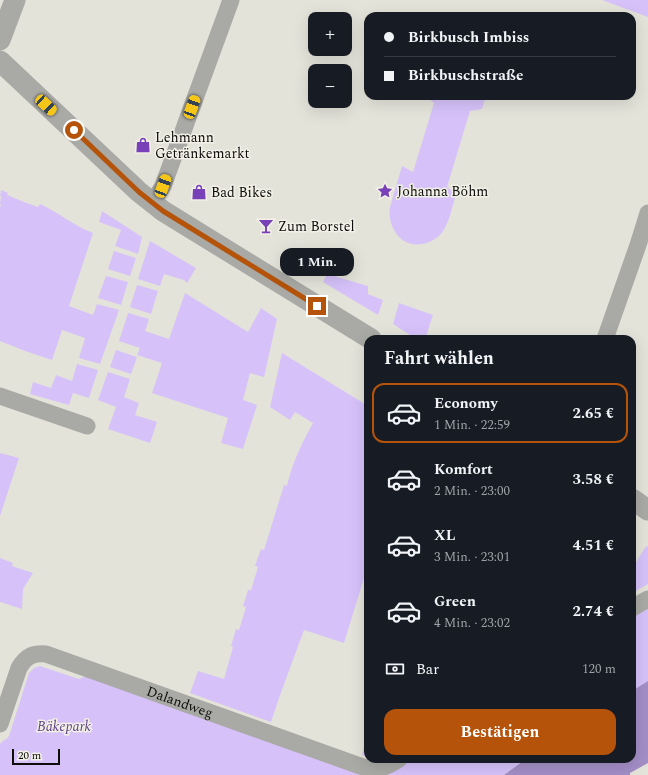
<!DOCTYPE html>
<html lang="de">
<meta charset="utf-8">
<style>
:root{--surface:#171b24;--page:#20242c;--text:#f1f3f6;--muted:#9ea1a6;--line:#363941;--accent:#b45309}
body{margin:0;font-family:Spectral,serif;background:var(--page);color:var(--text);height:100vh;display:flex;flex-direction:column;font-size:15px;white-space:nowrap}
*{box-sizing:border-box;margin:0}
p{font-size:13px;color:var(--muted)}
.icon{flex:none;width:22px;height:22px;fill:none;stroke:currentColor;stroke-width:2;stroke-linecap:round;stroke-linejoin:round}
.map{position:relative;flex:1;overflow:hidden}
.side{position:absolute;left:364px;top:335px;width:272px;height:428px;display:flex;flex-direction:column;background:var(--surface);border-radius:12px;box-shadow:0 4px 16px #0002}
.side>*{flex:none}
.hud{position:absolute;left:364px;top:12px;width:272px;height:88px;border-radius:12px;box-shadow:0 4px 16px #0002;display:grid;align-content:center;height:88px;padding:0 20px;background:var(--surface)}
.controls{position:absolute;left:308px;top:12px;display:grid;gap:8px}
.controls a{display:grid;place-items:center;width:44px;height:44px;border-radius:8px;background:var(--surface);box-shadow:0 4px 16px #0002;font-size:20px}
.scale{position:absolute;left:12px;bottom:10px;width:48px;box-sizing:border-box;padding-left:4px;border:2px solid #0d0d0a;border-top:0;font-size:11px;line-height:14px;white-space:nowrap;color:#0d0d0a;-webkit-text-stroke:3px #f2f0e7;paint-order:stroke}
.end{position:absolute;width:18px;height:18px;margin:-9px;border:5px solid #b45309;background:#fff;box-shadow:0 0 0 2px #fff}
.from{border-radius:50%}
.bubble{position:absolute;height:28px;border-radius:12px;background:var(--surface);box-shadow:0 4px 16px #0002;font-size:13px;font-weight:700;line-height:28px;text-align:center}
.car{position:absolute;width:12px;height:24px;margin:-12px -6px;border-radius:5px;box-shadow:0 0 3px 1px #0007;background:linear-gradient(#f5c518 24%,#345 0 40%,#f5c518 0 76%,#345 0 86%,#f5c518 0)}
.hud b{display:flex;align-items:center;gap:14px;height:38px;font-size:15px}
.hud b+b{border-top:1px solid var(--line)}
.hud i{width:10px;height:10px;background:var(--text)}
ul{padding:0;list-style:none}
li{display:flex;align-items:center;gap:12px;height:60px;margin:0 8px 6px;padding:0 12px;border:2px solid transparent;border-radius:12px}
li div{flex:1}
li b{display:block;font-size:15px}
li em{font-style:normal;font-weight:700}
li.current{border-color:var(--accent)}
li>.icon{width:36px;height:36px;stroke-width:1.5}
h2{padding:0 20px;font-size:18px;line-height:48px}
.pay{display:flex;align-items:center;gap:10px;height:44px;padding:0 20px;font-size:15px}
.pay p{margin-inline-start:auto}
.button{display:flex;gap:8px;margin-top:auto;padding:8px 20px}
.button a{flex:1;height:46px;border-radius:12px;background:var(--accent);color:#fff;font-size:16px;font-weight:700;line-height:46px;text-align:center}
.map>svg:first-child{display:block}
.green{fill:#d6c2f9}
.water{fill:#a38ec6}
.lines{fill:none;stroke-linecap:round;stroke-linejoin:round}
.minor{stroke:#a9a9a5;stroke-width:17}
.tertiary{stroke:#a9a9a5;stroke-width:21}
.route{stroke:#b45309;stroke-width:5}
.labels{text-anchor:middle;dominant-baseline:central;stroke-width:3;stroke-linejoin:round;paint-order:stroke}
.poi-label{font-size:14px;fill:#0d0d0a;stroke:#f2f0e7;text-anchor:start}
.street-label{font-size:14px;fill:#0d0d0a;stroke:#f2f0e7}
.park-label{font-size:14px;font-style:italic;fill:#604388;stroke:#f2f0e7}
</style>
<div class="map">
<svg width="648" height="775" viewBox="0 0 648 775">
<rect width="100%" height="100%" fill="#e4e3da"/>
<path class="green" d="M602,0H648V17Z
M425,96H486L482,109L470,111L447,187L456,194C452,207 449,226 439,236C434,240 428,243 422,244C400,248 387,226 390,207L402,166L413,172L434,103Z
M1,190L8,193L7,195L24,202L38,207L40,204C58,212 74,226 93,233L69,306L93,315L97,304L119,310L100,364L79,358L85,338L62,330L52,360L25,351L0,341V207L1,204H0L1,196H0Z
M102,211L142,237L138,254L115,246L121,230L99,222Z
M150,241L196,268L187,283L184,280L164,274L160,286L138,279Z
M114,251L136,258L130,276L108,269Z
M327,274L368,286V294L383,300L378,315L323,282Z
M106,276L128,282L121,305L98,298Z
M137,285L158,291L151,314L130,307Z
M185,293L248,332L261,308L277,319L264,377L250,373L243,400L257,405L243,449L221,443L228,418L152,393L162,363L137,355L140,348L119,341L128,313L149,319L145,331L169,339Z
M399,303L433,315L425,339H416L393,324Z
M116,350L137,357L131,374L110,367Z
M282,353L368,406V565L344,643L304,630C293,660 281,691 271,722L190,693L198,671L224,679L233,647L231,646L236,629L239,630L246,607L243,606L248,590H251L258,567L255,566L261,549L264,550L284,485L287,486C292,463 302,443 313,423L295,412L290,420L270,407Z
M77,364L98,370L89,398L73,393L69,405L30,394L33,382L51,388L56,375L72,381Z
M108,372L130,379L124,397L139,403L135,415L157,422L150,443L108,429L116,407L98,400Z
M0,453L19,458L0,516Z
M646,546L648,547V584L632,593V569Z
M0,558L13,563L12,566L33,573L23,589L22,609L0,602Z
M648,606V681L632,691V615Z
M40,666L79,679L86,676L363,775H0V744C2,740 7,740 9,736L29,673L34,668Z
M368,731V757L362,755Z
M410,759H526L504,775H380L394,770Z"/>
<path class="water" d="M648,681V763L630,773V775H504L526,759H632V691Z"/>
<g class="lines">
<g class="minor">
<path d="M152,203L163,186L231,0"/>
<path d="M605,339L638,245L648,213"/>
<path d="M0,396L87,426"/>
<path d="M632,608L648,599"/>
<path id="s1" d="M0,724L19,668C26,656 33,653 46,654L363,767C378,770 386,768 399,759"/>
</g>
<path class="tertiary" d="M0,40L15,0
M0,61L139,192L163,211L371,339
M632,499L648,510"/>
</g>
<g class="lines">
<path class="route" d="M74,130L139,192L163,211L317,306"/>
</g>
<defs>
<g id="shop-bare" transform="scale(1.2)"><path d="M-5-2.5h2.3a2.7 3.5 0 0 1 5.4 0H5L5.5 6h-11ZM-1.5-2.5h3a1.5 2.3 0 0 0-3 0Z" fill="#7841b8" stroke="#f2f0e7" stroke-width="2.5" paint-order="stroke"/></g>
<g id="sight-bare" transform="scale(1.2)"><path d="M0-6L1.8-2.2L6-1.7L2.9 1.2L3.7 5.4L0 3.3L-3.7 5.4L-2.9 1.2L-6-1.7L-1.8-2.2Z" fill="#7841b8" stroke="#f2f0e7" stroke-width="2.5" paint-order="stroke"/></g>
<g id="bar-bare" transform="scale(1.2)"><path d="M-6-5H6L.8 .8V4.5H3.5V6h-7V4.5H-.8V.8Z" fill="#7841b8" stroke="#f2f0e7" stroke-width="2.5" paint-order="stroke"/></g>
</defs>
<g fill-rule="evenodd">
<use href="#shop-bare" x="143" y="145"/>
<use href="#sight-bare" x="385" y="191"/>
<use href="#shop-bare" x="199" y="192"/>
<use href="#bar-bare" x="266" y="226"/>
</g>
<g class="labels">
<g class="poi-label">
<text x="155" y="137">Lehmann<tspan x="155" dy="16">Getränkemarkt</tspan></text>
<text x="397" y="191">Johanna Böhm</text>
<text x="211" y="192">Bad Bikes</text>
<text x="278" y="226">Zum Borstel</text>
</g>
<g class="street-label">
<text stroke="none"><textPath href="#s1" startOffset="234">Dalandweg</textPath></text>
</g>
<g class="park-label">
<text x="64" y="726">Bäkepark</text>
</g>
</g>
</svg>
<div class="controls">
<a>+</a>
<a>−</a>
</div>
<div class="scale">20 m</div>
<i class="end from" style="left:74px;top:130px"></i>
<i class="end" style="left:317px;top:306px"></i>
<div class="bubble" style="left:280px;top:248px;width:74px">1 Min.</div>
<i class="car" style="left:46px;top:105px;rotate:133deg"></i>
<i class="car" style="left:192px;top:107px;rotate:20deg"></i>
<i class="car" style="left:163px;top:186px;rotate:20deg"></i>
<div class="hud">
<b><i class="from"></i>Birkbusch Imbiss</b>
<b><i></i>Birkbuschstraße</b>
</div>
<section class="side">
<h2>Fahrt wählen</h2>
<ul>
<li class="current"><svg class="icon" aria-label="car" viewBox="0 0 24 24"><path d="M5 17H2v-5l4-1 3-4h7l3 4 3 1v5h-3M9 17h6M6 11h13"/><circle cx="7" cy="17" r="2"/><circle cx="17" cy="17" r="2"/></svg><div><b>Economy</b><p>1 Min. · 22:59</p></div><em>2.65 €</em></li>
<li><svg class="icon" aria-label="car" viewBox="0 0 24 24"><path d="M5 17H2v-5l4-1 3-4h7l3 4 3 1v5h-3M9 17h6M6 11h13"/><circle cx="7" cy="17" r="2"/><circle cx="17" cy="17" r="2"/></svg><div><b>Komfort</b><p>2 Min. · 23:00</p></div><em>3.58 €</em></li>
<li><svg class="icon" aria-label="car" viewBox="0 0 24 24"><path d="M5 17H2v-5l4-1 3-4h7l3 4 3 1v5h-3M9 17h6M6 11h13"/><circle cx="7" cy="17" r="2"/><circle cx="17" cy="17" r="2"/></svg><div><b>XL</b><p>3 Min. · 23:01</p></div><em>4.51 €</em></li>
<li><svg class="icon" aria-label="car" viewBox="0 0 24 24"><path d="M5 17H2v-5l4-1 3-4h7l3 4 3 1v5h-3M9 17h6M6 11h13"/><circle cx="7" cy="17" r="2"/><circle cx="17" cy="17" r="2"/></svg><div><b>Green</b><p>4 Min. · 23:02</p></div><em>2.74 €</em></li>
</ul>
<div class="pay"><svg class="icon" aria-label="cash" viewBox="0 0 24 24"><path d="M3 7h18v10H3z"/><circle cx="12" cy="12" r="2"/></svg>Bar<p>120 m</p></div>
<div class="button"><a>Bestätigen</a></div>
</section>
</div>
